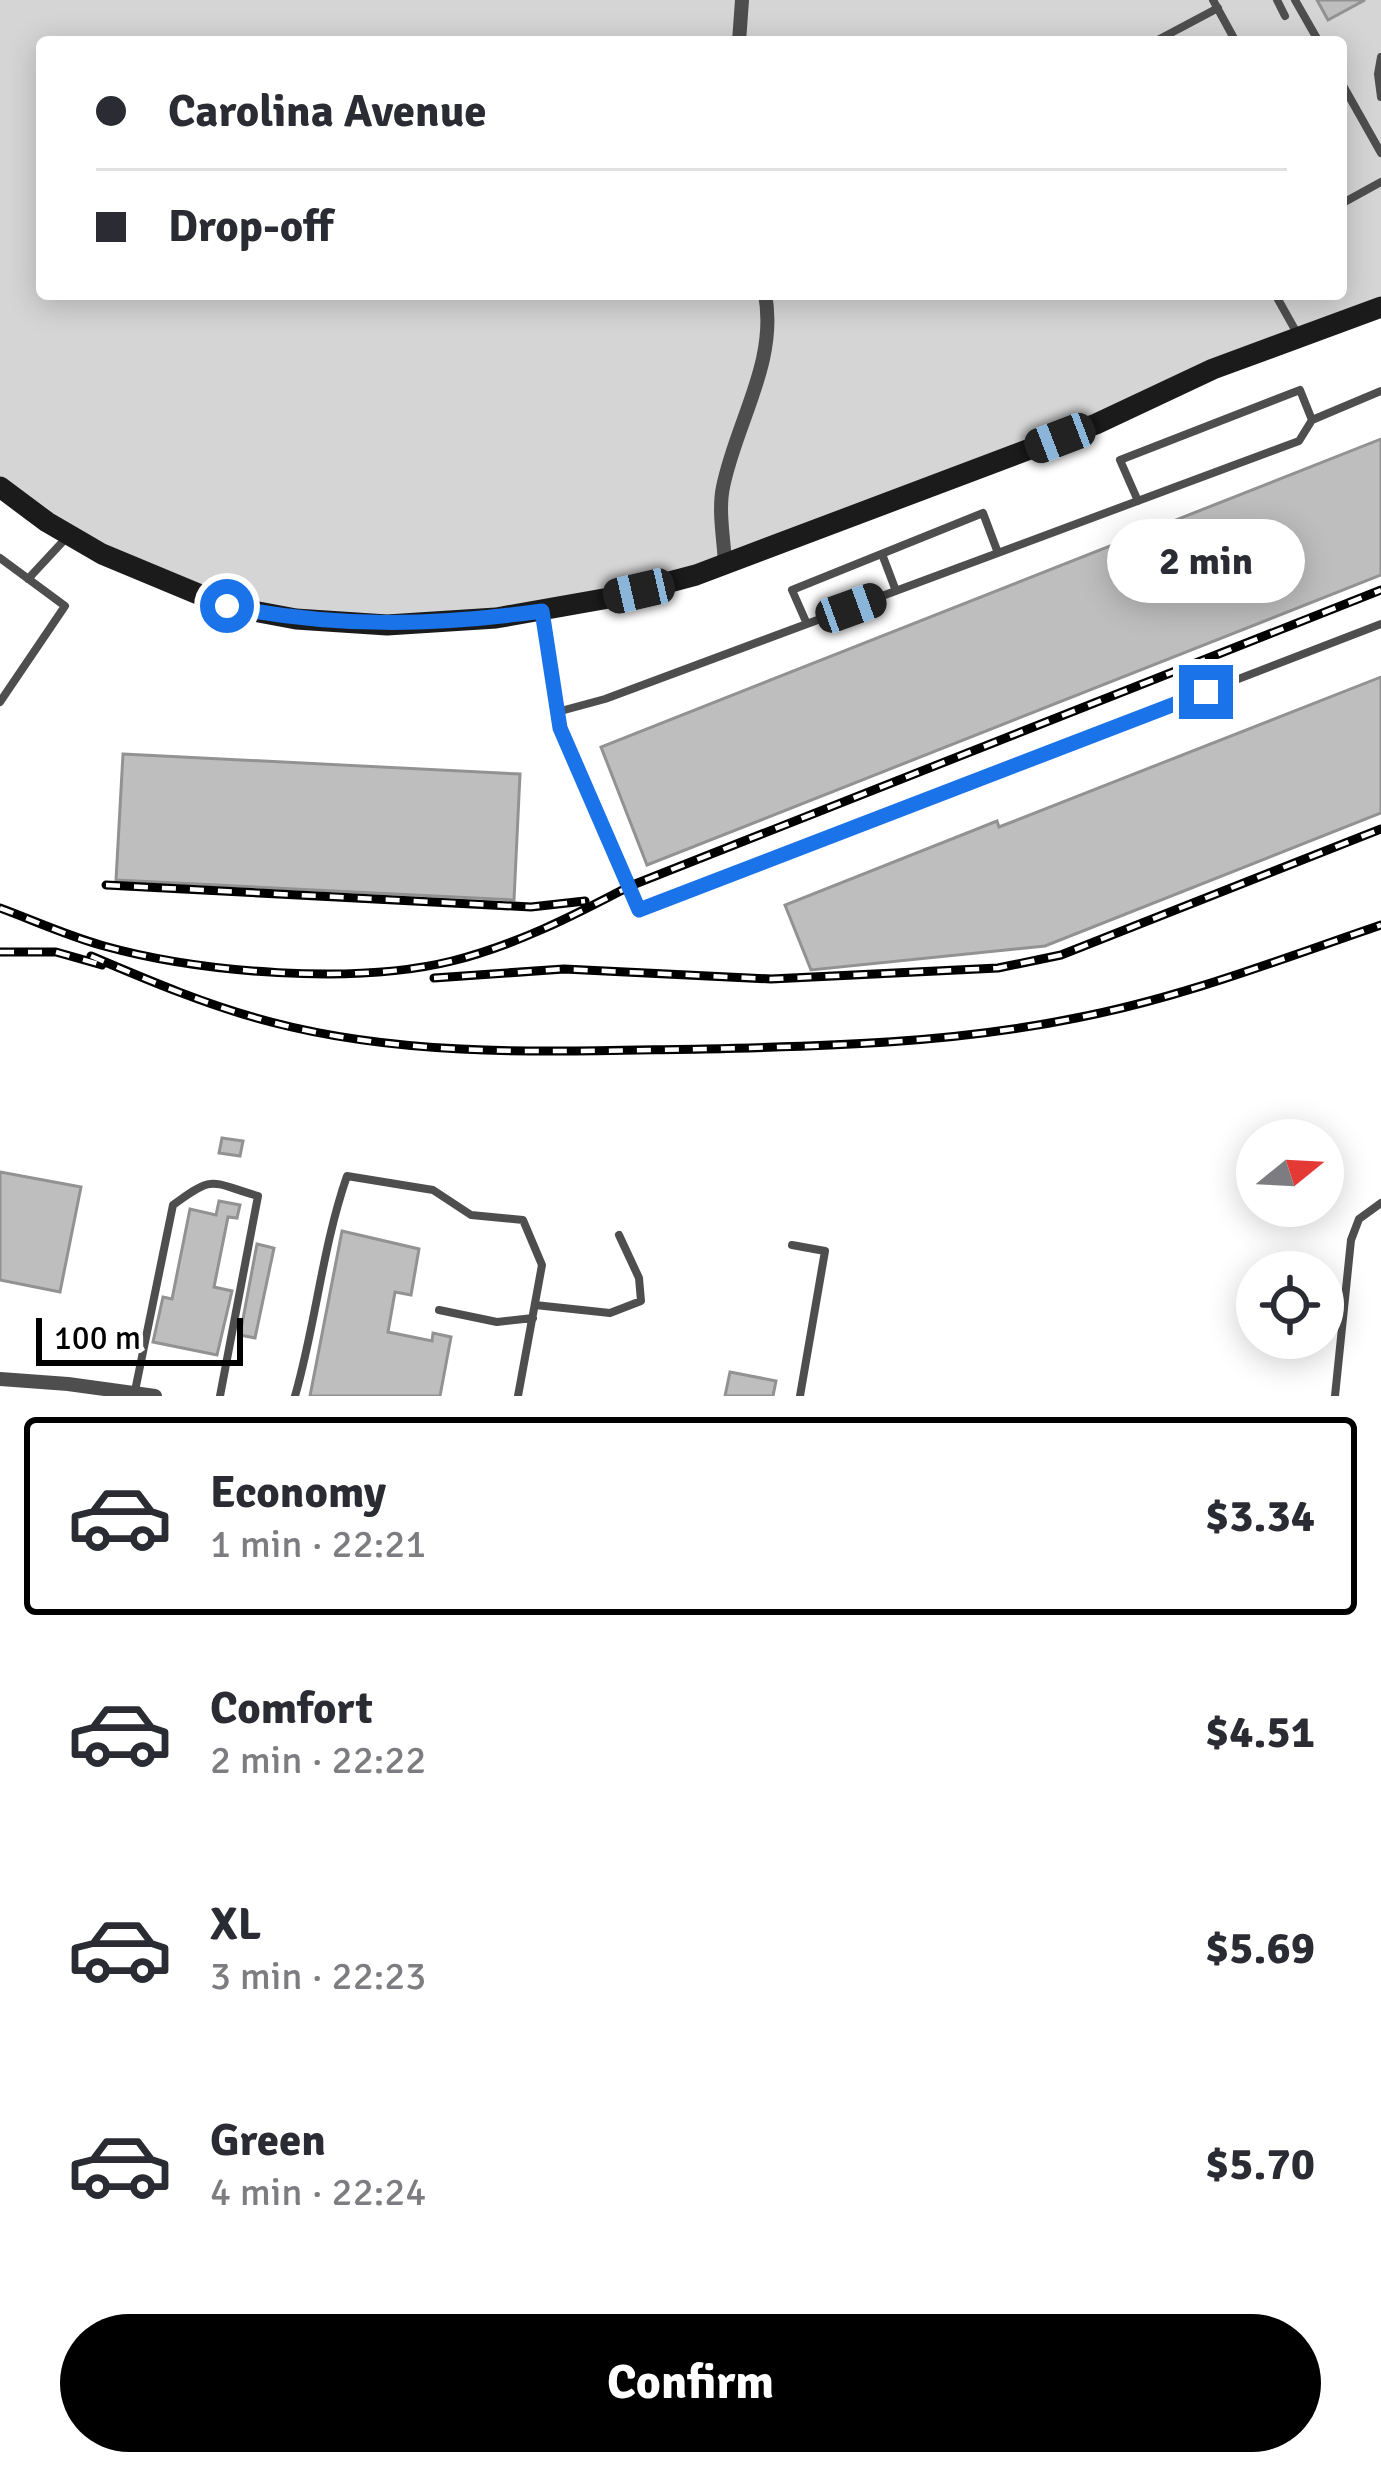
<!DOCTYPE html>
<meta charset="utf-8">
<style>
:root{--surface:#fff;--page:#f7f7f7;--text:#2b2b33;--muted:#7c7c81;--line:#e1e1e2;--accent:#000}
body{margin:0;font-family:Signika,sans-serif;background:var(--page);color:var(--text);height:100vh;display:flex;flex-direction:column;font-size:45px;white-space:nowrap}
*{box-sizing:border-box;margin:0}
p{font-size:39px;color:var(--muted)}
.icon{flex:none;width:66px;height:66px;fill:none;stroke:currentColor;stroke-width:2;stroke-linecap:round;stroke-linejoin:round}
.map{position:relative;height:1396px;overflow:hidden}
.sheet{display:flex;flex-direction:column;background:var(--surface);flex:1}
.sheet>*{flex:none}
.banner{position:absolute;left:36px;top:36px;width:1311px;height:264px;border-radius:12px;box-shadow:0 6px 30px #0003;display:grid;align-content:center;height:264px;padding:0 60px;background:var(--surface)}
.needle{width:78px;rotate:72deg}
.buttons{position:absolute;left:1236px;top:1119px;display:grid;gap:24px}
.buttons a{display:grid;place-items:center;width:108px;height:108px;border-radius:50%;background:var(--surface);box-shadow:0 6px 30px #0003;font-size:60px}
.scale{position:absolute;left:36px;bottom:30px;width:207px;box-sizing:border-box;padding-left:12px;border:6px solid #000;border-top:0;font-size:33px;line-height:42px;white-space:nowrap;color:#000;-webkit-text-stroke:9px #fff;paint-order:stroke}
.end{position:absolute;width:54px;height:54px;margin:-27px;border:15px solid #1a73e8;background:#fff;box-shadow:0 0 0 6px #fff}
.from{border-radius:50%}
.bubble{position:absolute;height:84px;border-radius:42px;background:var(--surface);box-shadow:0 6px 30px #0003;font-size:39px;font-weight:800;line-height:84px;text-align:center}
.car{position:absolute;width:36px;height:72px;margin:-36px -18px;border-radius:15px;box-shadow:0 0 9px 3px #0007;background:linear-gradient(#222 24%,#8ab4d8 0 40%,#222 0 76%,#8ab4d8 0 86%,#222 0)}
.banner b{display:flex;align-items:center;gap:42px;height:114px;font-size:45px}
.banner b+b{border-top:3px solid var(--line)}
.banner i{width:30px;height:30px;background:var(--text)}
ul{padding:21px 0 0;list-style:none}
li{display:flex;align-items:center;gap:36px;height:198px;margin:0 24px 18px;padding:0 36px;border:6px solid transparent;border-radius:12px}
li div{flex:1}
li b{display:block;font-size:45px}
li em{font-style:normal;font-weight:800}
li.active{border-color:var(--accent)}
li>.icon{width:108px;height:108px;stroke-width:1.5}
.primary-button{display:flex;gap:24px;margin-top:auto;padding:24px 60px}
.primary-button a{flex:1;height:138px;border-radius:72px;background:var(--accent);color:#fff;font-size:48px;font-weight:800;line-height:138px;text-align:center}
.map>svg:first-child{display:block}
.green{fill:#d5d5d5;fill-rule:evenodd}
.building{fill:#bebebe;stroke:#929292;stroke-width:3}
.lines{fill:none;stroke-linecap:round;stroke-linejoin:round}
.lane{stroke:#4e4e4e;stroke-width:8}
.street{stroke:#4e4e4e;stroke-width:14}
.secondary{stroke:#1b1b1b;stroke-width:21}
.rail-casing{stroke:#000;stroke-width:9}
.rail{stroke:#fff;stroke-width:4.5;stroke-dasharray:14;stroke-linecap:butt}
.route{stroke:#1a73e8;stroke-width:15}
</style>
<div class="map">
<svg width="1381" height="1396" viewBox="0 0 1381 1396">
<rect width="100%" height="100%" fill="#fff"/>
<path class="green" d="M0,0H1381V307L696,575L387,625L211,601L0,487ZM42,42H1341V294H42Z"/>
<path class="building" d="M1317,0H1365L1328,20Z
M1381,439V575L647,865L601,747Z
M1381,677V813L1045,946L811,970L785,905L997,821L999,827Z
M123,754L520,774L514,900L116,880Z
M222,1138L243,1141L240,1156L219,1153Z
M0,1172L81,1187L60,1292L0,1280Z
M219,1201L240,1205L237,1218L228,1217L214,1287L232,1291L217,1355L153,1342L163,1297L172,1299L190,1209L216,1215Z
M342,1231L419,1249L411,1295L395,1292L388,1332L432,1341L433,1333L451,1337L440,1396H310Z
M257,1244L274,1248L255,1338L240,1335Z
M730,1372L776,1381L773,1396H725Z"/>
<g class="lines">
<path class="lane" d="M1213,0L1236,42
M1277,0L1285,16
M1295,0L1319,42
M1154,42L1218,8
M1381,57L1378,74L1381,97
M1341,82L1381,153
M1341,204L1381,182
M1275,294L1298,335
M1138,501L1120,460L1300,390L1312,420
M882,554L896,591
M0,558L65,606L0,702
M28,579L68,536
M543,615L560,728L639,910L1381,624
M807,624L792,590L983,513L998,553
M557,712L605,699L1299,441L1312,420L1381,391
M792,1245L825,1251L800,1396
M535,1305L610,1313L641,1301L639,1278L619,1235
M439,1310L497,1322L533,1318
M135,1391L173,1205C215,1174 209,1182 258,1196L220,1396
M295,1396C316,1323 322,1248 347,1176L433,1190L471,1215L523,1220L542,1265L518,1396
M1335,1396L1351,1240L1359,1219L1381,1203"/>
<path class="street" d="M739,42L742,0
M725,564C724,540 718,511 723,487C736,422 778,362 765,294
M0,1379L68,1384L155,1396"/>
<path class="secondary" d="M0,487L47,522L102,554L227,606L296,619L387,625L496,618L609,598L696,575L1096,424L1213,369L1381,307"/>
<g class="rail-casing">
<path id="rail" d="M106,885L531,907L585,901
M0,908C35,921 68,936 104,946C201,973 355,985 452,961C516,945 573,916 630,886L1381,590
M0,952H56L102,965
M91,956C150,981 209,1006 271,1022C412,1059 560,1051 705,1049C830,1046 953,1043 1076,1018C1181,998 1281,959 1381,925
M434,978L564,969L771,979L998,968L1061,955L1381,829"/>
</g>
<use href="#rail" class="rail"/>
</g>
<g class="lines">
<path class="route" d="M227,606C334,628 435,626 542,611L560,728L639,910L1206,692"/>
</g>
</svg>
<div class="buttons">
<a><svg class="needle" viewBox="-14 -14 28 28"><path d="M0-13l5 13h-10z" fill="#e53935"/><path d="M0 13l5-13h-10z" fill="#7c7c81"/></svg></a>
<a><svg class="icon" aria-label="locate" viewBox="0 0 24 24"><circle cx="12" cy="12" r="6"/><path d="M12 2v4M12 18v4M2 12h4M18 12h4"/></svg></a>
</div>
<div class="scale">100 m</div>
<i class="end from" style="left:227px;top:606px"></i>
<i class="end" style="left:1206px;top:692px"></i>
<div class="bubble" style="left:1107px;top:519px;width:198px">2 min</div>
<i class="car" style="left:1060px;top:438px;rotate:249deg"></i>
<i class="car" style="left:639px;top:591px;rotate:257deg"></i>
<i class="car" style="left:851px;top:608px;rotate:70deg"></i>
<div class="banner">
<b><i class="from"></i>Carolina Avenue</b>
<b><i></i>Drop-off</b>
</div>
</div>
<section class="sheet">
<ul>
<li class="active"><svg class="icon" aria-label="car" viewBox="0 0 24 24"><path d="M5 17H2v-5l4-1 3-4h7l3 4 3 1v5h-3M9 17h6M6 11h13"/><circle cx="7" cy="17" r="2"/><circle cx="17" cy="17" r="2"/></svg><div><b>Economy</b><p>1 min · 22:21</p></div><em>$3.34</em></li>
<li><svg class="icon" aria-label="car" viewBox="0 0 24 24"><path d="M5 17H2v-5l4-1 3-4h7l3 4 3 1v5h-3M9 17h6M6 11h13"/><circle cx="7" cy="17" r="2"/><circle cx="17" cy="17" r="2"/></svg><div><b>Comfort</b><p>2 min · 22:22</p></div><em>$4.51</em></li>
<li><svg class="icon" aria-label="car" viewBox="0 0 24 24"><path d="M5 17H2v-5l4-1 3-4h7l3 4 3 1v5h-3M9 17h6M6 11h13"/><circle cx="7" cy="17" r="2"/><circle cx="17" cy="17" r="2"/></svg><div><b>XL</b><p>3 min · 22:23</p></div><em>$5.69</em></li>
<li><svg class="icon" aria-label="car" viewBox="0 0 24 24"><path d="M5 17H2v-5l4-1 3-4h7l3 4 3 1v5h-3M9 17h6M6 11h13"/><circle cx="7" cy="17" r="2"/><circle cx="17" cy="17" r="2"/></svg><div><b>Green</b><p>4 min · 22:24</p></div><em>$5.70</em></li>
</ul>
<div class="primary-button"><a>Confirm</a></div>
</section>
